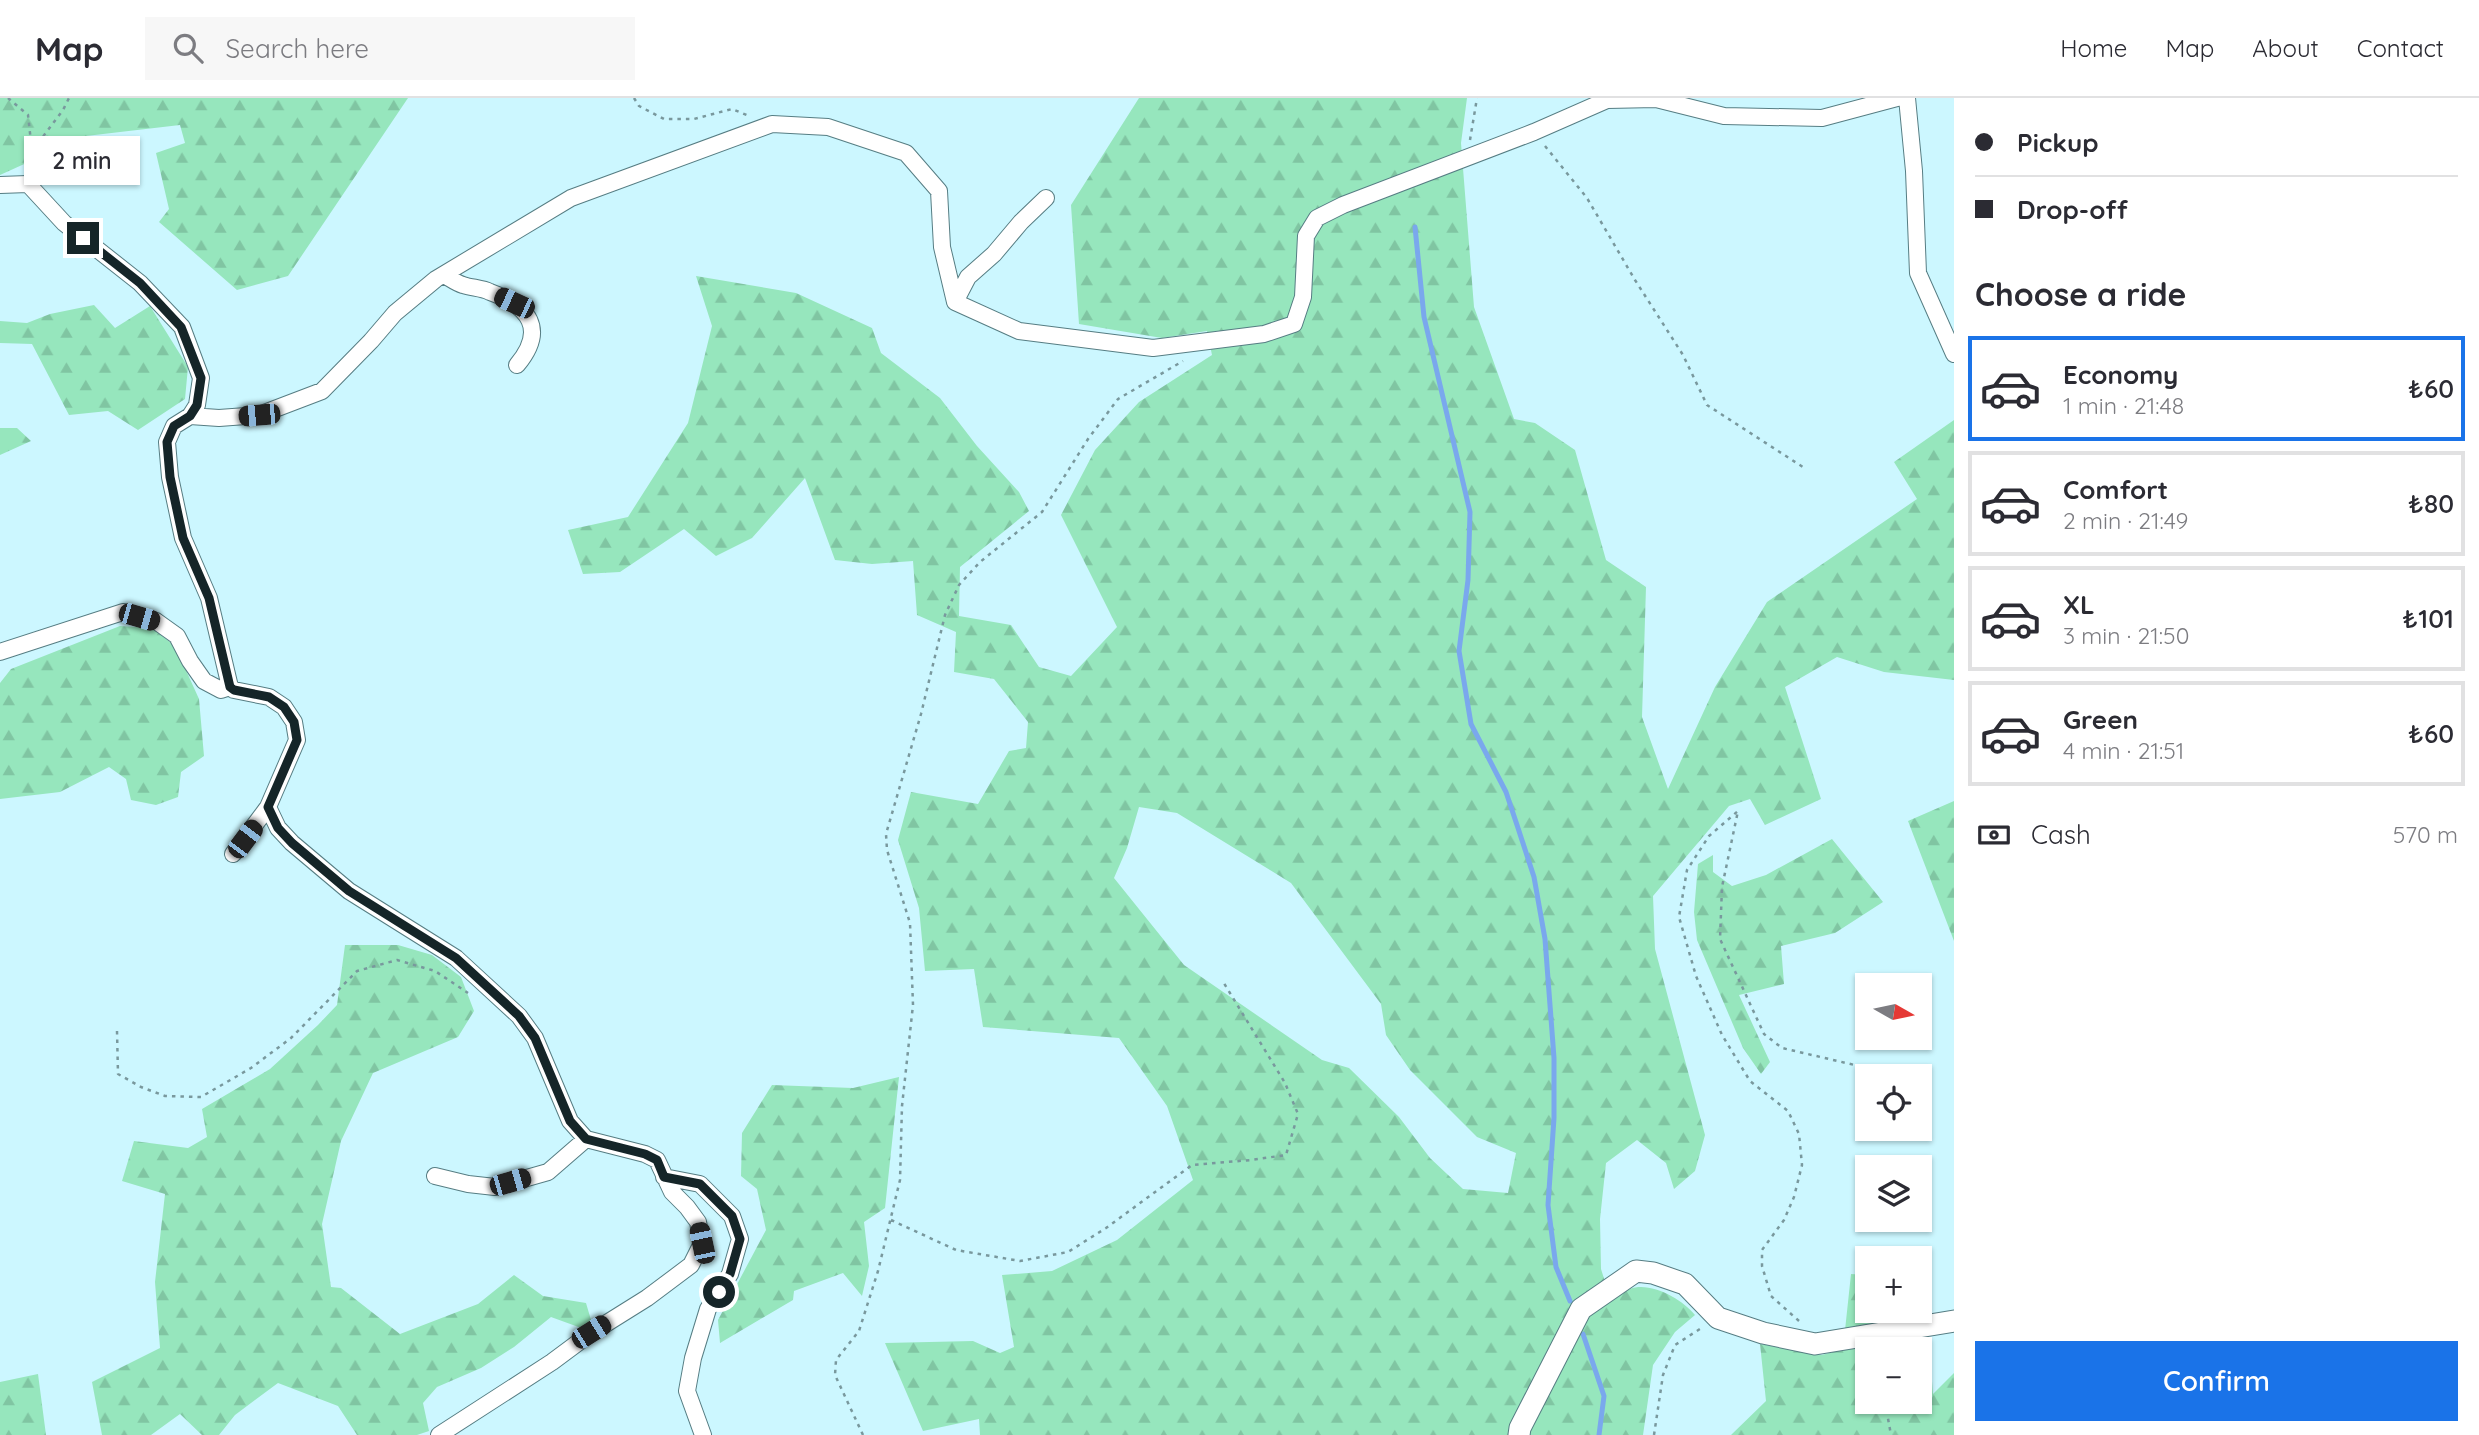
<!DOCTYPE html>
<meta charset="utf-8">
<style>
:root{--surface:#fff;--page:#f7f7f7;--text:#2b2b33;--muted:#7c7c81;--line:#e1e1e2;--accent:#1a73e8}
body{margin:0;font-family:Quicksand,sans-serif;background:var(--page);color:var(--text);height:100vh;display:flex;flex-direction:column;font-size:26px;white-space:nowrap}
*{box-sizing:border-box;margin:0}
p{font-size:23px;color:var(--muted)}
.icon{flex:none;width:38px;height:38px;fill:none;stroke:currentColor;stroke-width:2;stroke-linecap:round;stroke-linejoin:round}
.map{position:relative;flex:1;overflow:hidden}
.drawer{display:flex;flex-direction:column;background:var(--surface);width:525px}
.drawer>*{flex:none}
.top-card{display:grid;align-content:center;height:154px;padding:0 21px;background:var(--surface)}
.needle{width:46px;rotate:99deg}
.tools{position:absolute;left:1855px;top:875px;display:grid;gap:14px}
.tools a{display:grid;place-items:center;width:77px;height:77px;border-radius:0px;background:var(--surface);box-shadow:0 2px 5px #0004;font-size:35px}
.end{position:absolute;width:32px;height:32px;margin:-16px;border:9px solid #152528;background:#fff;box-shadow:0 0 0 4px #fff}
.from{border-radius:50%}
.bubble{position:absolute;height:49px;border-radius:0px;background:var(--surface);box-shadow:0 2px 5px #0004;font-size:23px;font-weight:600;line-height:49px;text-align:center}
.car{position:absolute;width:21px;height:42px;margin:-21px -10px;border-radius:9px;box-shadow:0 0 5px 2px #0007;background:linear-gradient(#222 24%,#8ab4d8 0 40%,#222 0 76%,#8ab4d8 0 86%,#222 0)}
.top-card b{display:flex;align-items:center;gap:24px;height:66px;font-size:26px}
.top-card b+b{border-top:2px solid var(--line)}
.top-card i{width:18px;height:18px;background:var(--text)}
ul{padding:0;list-style:none}
li{display:flex;align-items:center;gap:21px;height:105px;margin:0 14px 10px;padding:0 7px;border:4px solid var(--line);border-radius:0px}
li div{flex:1}
li b{display:block;font-size:26px}
li em{font-style:normal;font-weight:600}
li.current{border-color:var(--accent)}
li>.icon{width:63px;height:63px;stroke-width:1.5}
h2{padding:0 21px;font-size:32px;line-height:84px}
.pay{display:flex;align-items:center;gap:18px;height:77px;padding:0 21px;font-size:26px}
.pay p{margin-inline-start:auto}
.button{display:flex;gap:14px;margin-top:auto;padding:14px 21px}
.button a{flex:1;height:80px;border-radius:0px;background:var(--accent);color:#fff;font-size:28px;font-weight:600;line-height:80px;text-align:center}
header{display:flex;align-items:center;gap:42px;box-sizing:border-box;height:98px;padding:0 35px;background:var(--surface);border-bottom:2px solid var(--line)}
header strong{font-size:33px}
nav{display:flex;gap:38px;margin-inline-start:auto;font-size:24px}
.search{width:490px;height:63px;background:var(--page);display:flex;align-items:center;gap:18px;box-sizing:border-box;padding:0 24px;border-radius:0px;color:var(--muted);font-size:26px}
main{display:flex;flex:1;min-height:0}
.map>svg:first-child{display:block}
.forest{fill:url(#forest-firs);fill-rule:evenodd}
.lines{fill:none;stroke-linecap:round;stroke-linejoin:round}
.stream{stroke:#7aa8ed;stroke-width:5}
.minor-casing{stroke:#567d83;stroke-width:18}
.tertiary-casing{stroke:#567d83;stroke-width:23}
.path{stroke:#79989d;stroke-width:2.5;stroke-dasharray:3.5 5;stroke-linecap:butt}
.minor{stroke:#fff;stroke-width:16}
.tertiary{stroke:#fff;stroke-width:21}
.route{stroke:#152528;stroke-width:9}
</style>
<header>
<strong>Map</strong>
<div class="search"><svg class="icon" aria-label="search" viewBox="0 0 24 24"><circle cx="10" cy="10" r="6"/><path d="M15 15l6 6"/></svg>Search here</div>
<nav><a>Home</a><a>Map</a><a>About</a><a>Contact</a></nav>
</header>
<main>
<div class="map">
<svg width="1954" height="1337" viewBox="0 0 1954 1337">
<defs>
<pattern id="forest-firs" width="22" height="20" patternUnits="userSpaceOnUse" patternTransform="scale(1.75)"><rect width="22" height="20" fill="#96e6bd"/><path d="M5 1l3.5 6h-7zM16 11l3.5 6h-7z" fill="#80c5a2"/></pattern>
</defs>
<rect width="100%" height="100%" fill="#ccf7ff"/>
<path class="forest" d="M0,0H408L288,178L237,192L159,124L169,111L156,55L185,45L180,27L86,38L0,77Z
M1139,0H1467L1461,45L1474,209L1514,321L1535,325L1575,352L1606,462L1646,489L1642,619L1668,691L1715,589L1767,504L1917,401L1894,364L1954,322V582L1884,574L1837,559L1785,589L1821,701L1765,727L1750,701L1729,708L1653,798L1655,851L1705,1037L1695,1073L1674,1091L1666,1065L1637,1042L1606,1065L1600,1121L1601,1171L1611,1203C1617,1200 1623,1194 1630,1191C1650,1183 1682,1201 1695,1217L1675,1234L1653,1267L1643,1337H980L979,1321L923,1333L885,1245L973,1243L1000,1255L1014,1249L1002,1177L1052,1173L1117,1142L1193,1082L1167,1008L1119,940L983,929L974,871L925,873L919,810L898,742L911,694L978,706L1009,653L1026,650L1028,624L994,581L954,574L956,534L917,517L913,463L872,466L835,462L805,380L752,440L716,458L684,431L620,474L583,476L568,432L628,419L688,325L712,228L696,178L796,195L872,230L881,255L940,300L977,348L1019,394L1029,413L960,469L959,518L1011,527L1039,569L1071,578L1117,529L1061,417L1095,352L1139,304L1212,257L1207,233L1162,240L1079,226L1071,107ZM1139,709L1177,715L1291,785L1381,906L1386,937L1410,972L1477,1039L1516,1055L1508,1095L1463,1091L1430,1060L1399,1019L1349,970L1322,962L1184,867L1114,780L1127,750Z
M94,207L115,230L150,208L188,269L185,301L138,332L108,313L69,317L32,246L0,245V223L27,225L50,216Z
M0,330H17L31,343L0,357Z
M120,528L152,530L175,548L199,601L204,658L181,674L178,699L156,707L131,702L126,681L109,669L60,694L0,701V585L11,571Z
M1954,703V843L1908,723Z
M1832,741L1883,804L1835,835L1781,848L1784,886L1739,897L1770,964L1761,976L1743,950L1697,842L1694,814L1698,766L1713,757V774L1732,788L1766,777Z
M345,847H398L432,857L461,879L474,913L458,939L373,975L341,1043L322,1126L331,1189L341,1190L400,1236L478,1206L514,1177L543,1198L586,1205L591,1222L584,1231L551,1219L514,1249L481,1270L437,1289L423,1305L429,1333L417,1337H357L338,1308L278,1285L235,1317L219,1337H202L180,1316L151,1337H102L92,1284L160,1250L155,1184L165,1096L122,1083L134,1043L188,1050L207,1039L202,1011L270,971L318,927L337,907Z
M899,979L885,1110L864,1124L869,1168L862,1198L843,1175L794,1193L793,1202L720,1245L718,1222L766,1132L757,1091L741,1078L742,1035L772,987L853,990Z
M1851,1176L1867,1177V1213H1920V1179H1924L1933,1296L1954,1275V1337H1731L1766,1303L1760,1246L1822,1257L1843,1251ZM1867,1251H1920V1304H1867Z
M38,1276L46,1337H0V1284Z"/>
<g class="lines">
<path class="stream" d="M1415,129L1424,219L1470,414L1468,482L1459,553L1471,626L1506,694L1518,730L1534,779L1545,841L1554,960V1020L1548,1107L1556,1169L1570,1203
M1583,1236L1604,1298L1599,1337"/>
<g class="minor-casing">
<path id="minor" d="M1907,0L1914,73L1918,175L1954,256
M0,87L28,86L64,125L140,185L182,229L201,280L197,307L190,318
M444,177C450,180 456,185 463,187C472,190 482,190 490,194C529,208 547,231 517,267
M955,204L968,179L994,156L1021,124L1046,100
M0,554L123,514L156,523L177,538L190,563L204,583L221,592L230,589L209,500L183,440L170,379L167,344L174,328L190,318L219,320L259,317L322,293L371,243L395,215L436,181L571,100L772,26L828,29L906,55L939,93L942,149L955,204L1019,233L1153,250L1264,236L1294,226L1303,199L1306,138L1317,120L1343,107L1534,34L1607,2L1656,1L1724,18L1822,20L1897,0
M230,589L234,592L269,599L284,609L294,624L297,642L268,709L278,730L292,745L349,793L456,860L519,918L535,940L570,1023L586,1041L645,1056L657,1062L672,1094L687,1109L698,1124L702,1145L691,1167L647,1200L591,1235L552,1264L439,1337
M233,756L268,709
M435,1078L468,1086L495,1089L548,1074L586,1041
M664,1079L700,1086L732,1118L740,1141L730,1176L708,1211L693,1260L687,1293L703,1337"/>
</g>
<g class="tertiary-casing">
<path id="tertiary" d="M1519,1337L1520,1330L1581,1211L1636,1173L1653,1175L1685,1186L1718,1220L1763,1235L1815,1246L1954,1223"/>
</g>
<path class="path" d="M8,0L28,17L32,53L30,71
M634,0L639,8L664,21H694L732,11L749,18
M1470,42L1477,0
M1545,48L1587,100L1635,182L1683,257L1707,307L1806,371
M33,52L63,12L69,0
M117,933L118,976L141,989L165,998L201,999L251,970L291,940L357,873L397,862L435,873L468,895
M891,1122L956,1152L1020,1163L1068,1154L1106,1130L1192,1067L1251,1062L1286,1057L1298,1016L1285,985L1222,882
M1799,1223L1771,1198L1762,1168V1152L1784,1122L1794,1099L1802,1067L1799,1036L1788,1013L1750,983L1722,937L1696,878L1679,819L1687,772L1709,738L1738,713L1722,789L1720,841L1764,936L1782,950L1876,972
M1885,1304L1891,1337
M863,1337L835,1277L836,1262L859,1233L878,1173L900,1082L902,1008L913,907L910,825L887,752L886,736L921,616L945,517L959,487L980,464L1042,414L1088,341L1118,301L1183,263
M1654,1337L1663,1277L1675,1247L1703,1229"/>
<use href="#minor" class="minor"/>
<use href="#tertiary" class="tertiary"/>
</g>
<g class="lines">
<path class="route" d="M83,140L140,185L181,229L201,280L197,307L190,318L174,328L167,344L170,379L183,440L209,500L230,589L234,592L269,599L284,609L294,624L297,642L268,709L278,730L292,745L349,793L456,860L519,918L535,940L570,1023L586,1041L645,1056L657,1062L664,1079L700,1086L732,1118L740,1141L730,1176L719,1194"/>
</g>
</svg>
<div class="tools">
<a><svg class="needle" viewBox="-14 -14 28 28"><path d="M0-13l5 13h-10z" fill="#e53935"/><path d="M0 13l5-13h-10z" fill="#7c7c81"/></svg></a>
<a><svg class="icon" aria-label="locate" viewBox="0 0 24 24"><circle cx="12" cy="12" r="6"/><path d="M12 2v4M12 18v4M2 12h4M18 12h4"/></svg></a>
<a><svg class="icon" aria-label="layers" viewBox="0 0 24 24"><path d="M12 4l9 5-9 5-9-5zM3 14l9 5 9-5"/></svg></a>
<a>+</a>
<a>−</a>
</div>
<i class="end from" style="left:719px;top:1194px"></i>
<i class="end" style="left:83px;top:140px"></i>
<div class="bubble" style="left:24px;top:38px;width:116px">2 min</div>
<i class="car" style="left:514px;top:205px;rotate:295deg"></i>
<i class="car" style="left:259px;top:317px;rotate:265deg"></i>
<i class="car" style="left:139px;top:519px;rotate:106deg"></i>
<i class="car" style="left:245px;top:741px;rotate:37deg"></i>
<i class="car" style="left:510px;top:1084px;rotate:74deg"></i>
<i class="car" style="left:702px;top:1145px;rotate:348deg"></i>
<i class="car" style="left:591px;top:1234px;rotate:58deg"></i>
</div>
<section class="drawer">
<div class="top-card">
<b><i class="from"></i>Pickup</b>
<b><i></i>Drop-off</b>
</div>
<h2>Choose a ride</h2>
<ul>
<li class="current"><svg class="icon" aria-label="car" viewBox="0 0 24 24"><path d="M5 17H2v-5l4-1 3-4h7l3 4 3 1v5h-3M9 17h6M6 11h13"/><circle cx="7" cy="17" r="2"/><circle cx="17" cy="17" r="2"/></svg><div><b>Economy</b><p>1 min · 21:48</p></div><em>₺60</em></li>
<li><svg class="icon" aria-label="car" viewBox="0 0 24 24"><path d="M5 17H2v-5l4-1 3-4h7l3 4 3 1v5h-3M9 17h6M6 11h13"/><circle cx="7" cy="17" r="2"/><circle cx="17" cy="17" r="2"/></svg><div><b>Comfort</b><p>2 min · 21:49</p></div><em>₺80</em></li>
<li><svg class="icon" aria-label="car" viewBox="0 0 24 24"><path d="M5 17H2v-5l4-1 3-4h7l3 4 3 1v5h-3M9 17h6M6 11h13"/><circle cx="7" cy="17" r="2"/><circle cx="17" cy="17" r="2"/></svg><div><b>XL</b><p>3 min · 21:50</p></div><em>₺101</em></li>
<li><svg class="icon" aria-label="car" viewBox="0 0 24 24"><path d="M5 17H2v-5l4-1 3-4h7l3 4 3 1v5h-3M9 17h6M6 11h13"/><circle cx="7" cy="17" r="2"/><circle cx="17" cy="17" r="2"/></svg><div><b>Green</b><p>4 min · 21:51</p></div><em>₺60</em></li>
</ul>
<div class="pay"><svg class="icon" aria-label="cash" viewBox="0 0 24 24"><path d="M3 7h18v10H3z"/><circle cx="12" cy="12" r="2"/></svg>Cash<p>570 m</p></div>
<div class="button"><a>Confirm</a></div>
</section>
</main>
